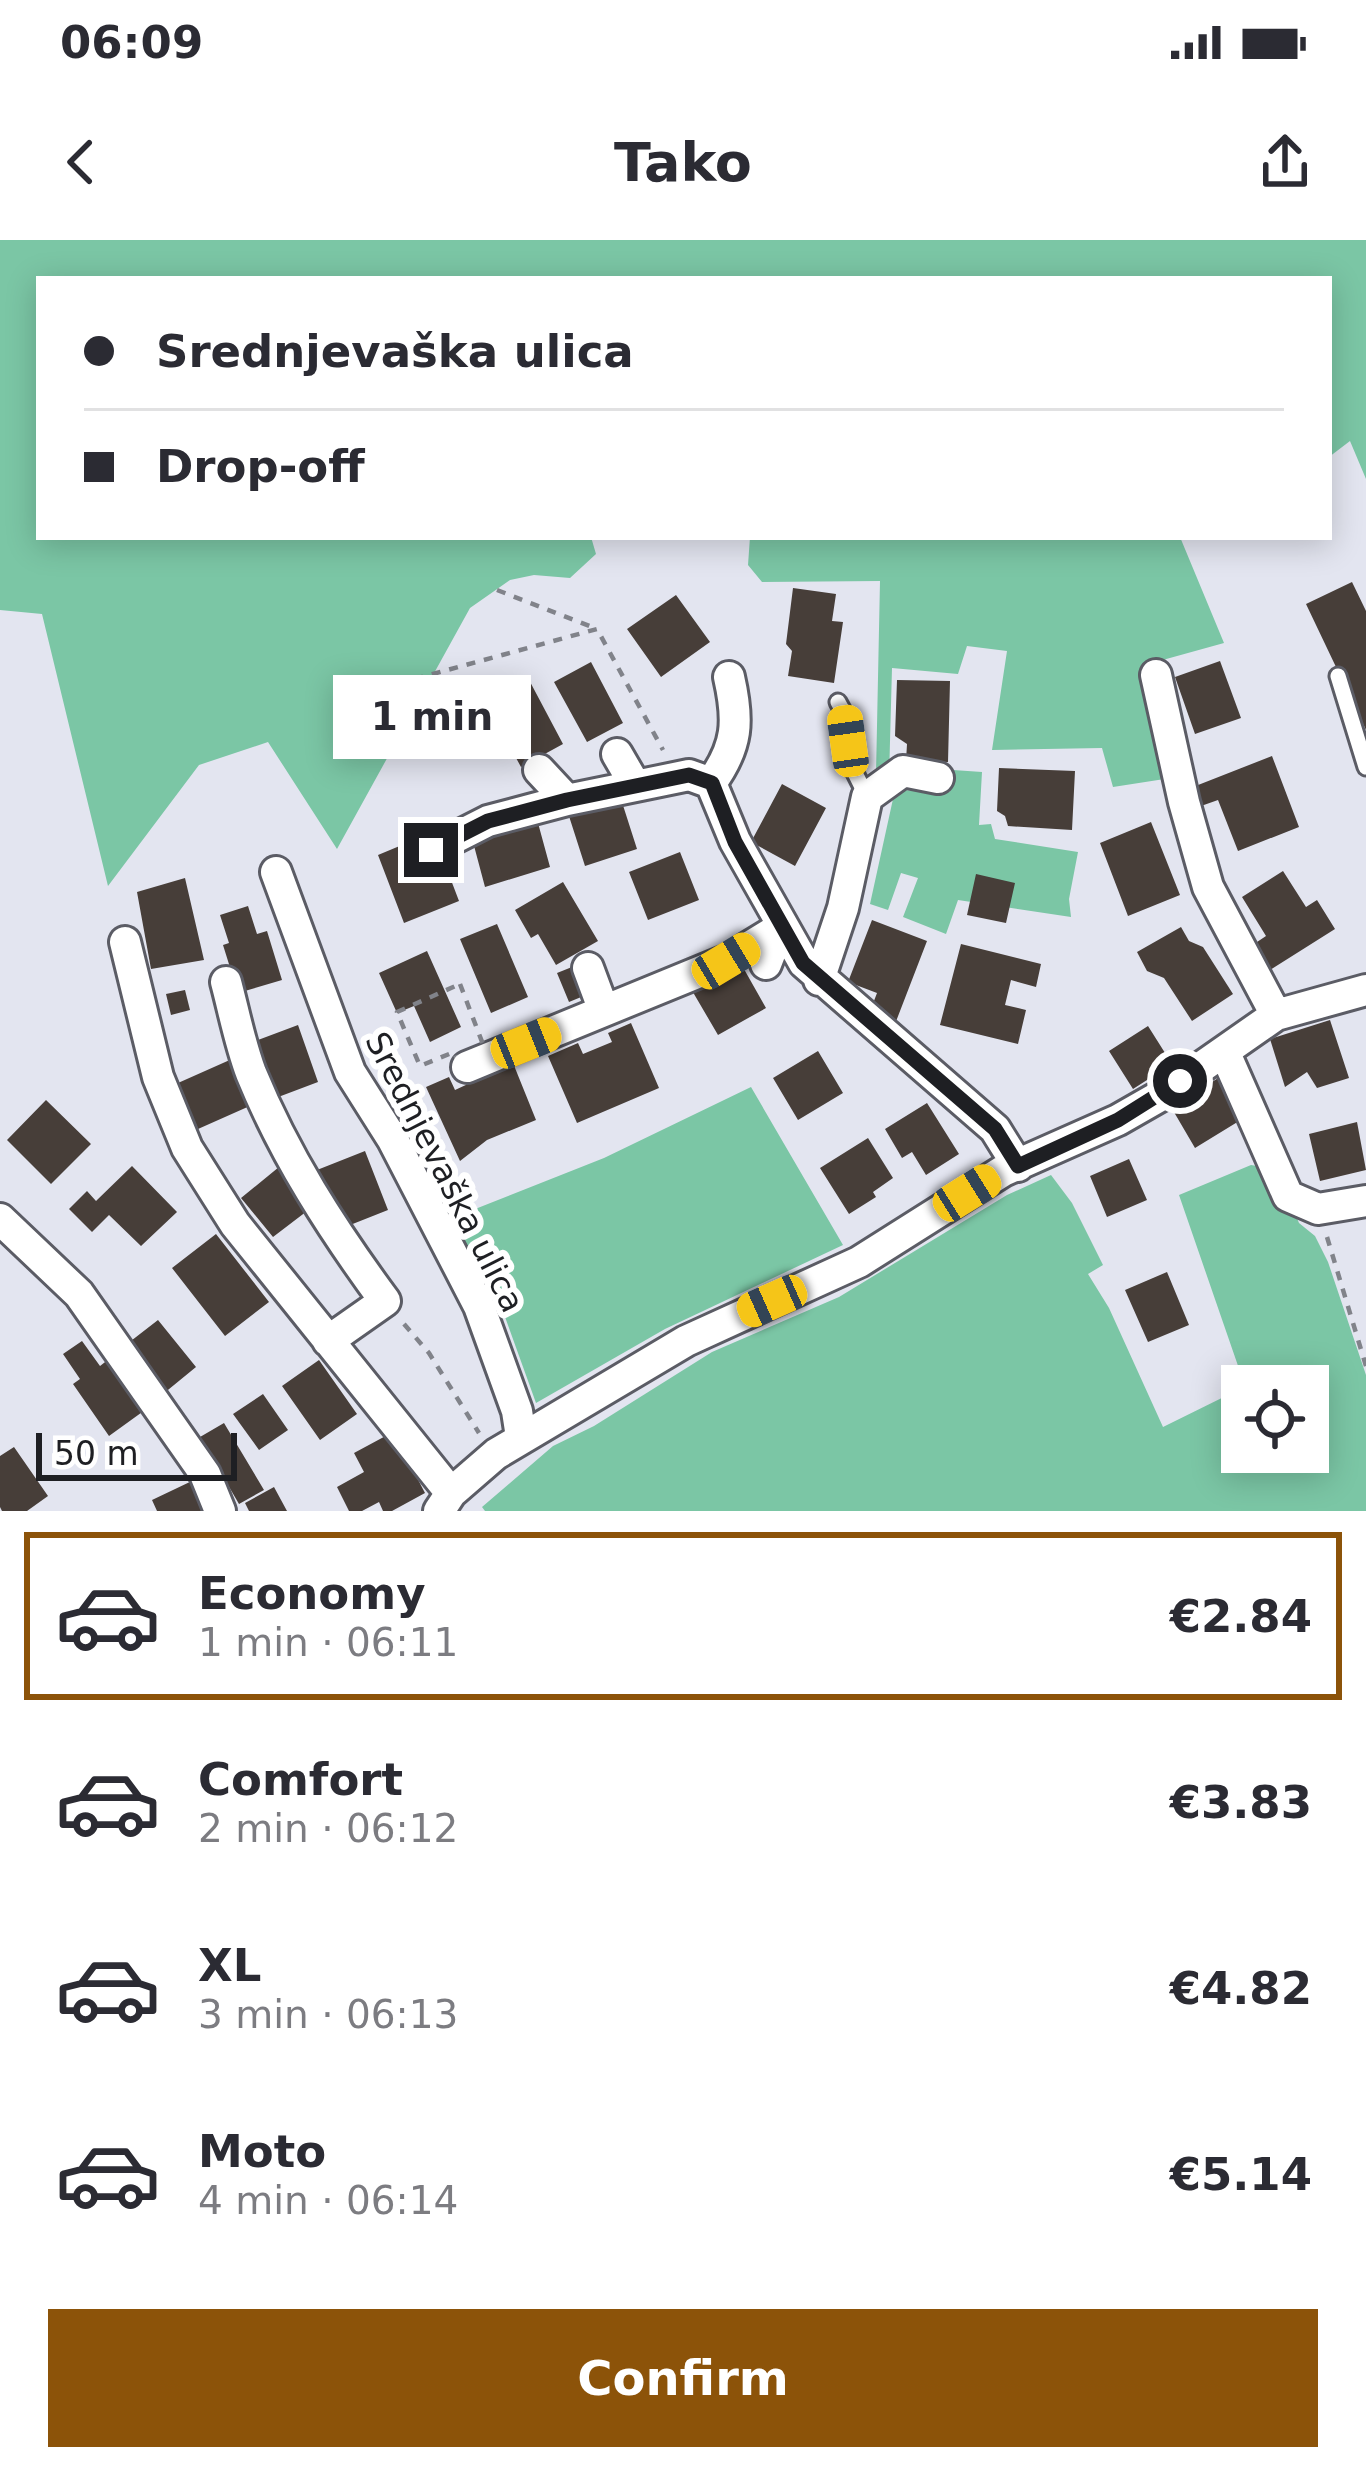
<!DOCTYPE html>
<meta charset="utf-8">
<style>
:root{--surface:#fff;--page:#f7f7f7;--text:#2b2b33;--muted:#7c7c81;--line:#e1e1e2;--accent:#8c5309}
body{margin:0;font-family:"DejaVu Sans",sans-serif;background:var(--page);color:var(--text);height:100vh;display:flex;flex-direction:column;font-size:45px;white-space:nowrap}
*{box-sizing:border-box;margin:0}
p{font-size:39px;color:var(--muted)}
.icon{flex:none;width:66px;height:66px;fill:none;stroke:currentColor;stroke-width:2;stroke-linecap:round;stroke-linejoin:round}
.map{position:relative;height:1271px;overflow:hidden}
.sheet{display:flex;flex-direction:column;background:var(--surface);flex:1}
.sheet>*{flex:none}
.banner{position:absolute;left:36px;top:36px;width:1296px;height:264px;border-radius:0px;box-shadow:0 6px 30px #0003;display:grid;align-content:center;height:264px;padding:0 48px;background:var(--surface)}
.tools{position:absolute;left:1221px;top:1125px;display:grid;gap:24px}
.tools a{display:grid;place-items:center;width:108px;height:108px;border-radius:0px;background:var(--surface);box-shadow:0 6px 30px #0003;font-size:60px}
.scale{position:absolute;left:36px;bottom:30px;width:201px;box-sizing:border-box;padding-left:12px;border:6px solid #1e1f23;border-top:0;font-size:33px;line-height:42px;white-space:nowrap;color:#1e1f23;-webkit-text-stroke:9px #fff;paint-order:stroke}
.end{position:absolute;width:54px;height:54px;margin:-27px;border:15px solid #1e1f23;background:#fff;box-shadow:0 0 0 6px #fff}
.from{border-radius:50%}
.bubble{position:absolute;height:84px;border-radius:0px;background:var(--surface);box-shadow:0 6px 30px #0003;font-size:39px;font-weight:600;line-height:84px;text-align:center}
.car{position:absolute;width:36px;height:72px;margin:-36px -18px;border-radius:15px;box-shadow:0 0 9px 3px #0007;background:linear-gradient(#f5c518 24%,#345 0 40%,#f5c518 0 76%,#345 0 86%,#f5c518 0)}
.banner b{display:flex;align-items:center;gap:42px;height:114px;font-size:45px}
.banner b+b{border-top:3px solid var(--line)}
.banner i{width:30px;height:30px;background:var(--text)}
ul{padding:21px 0 0;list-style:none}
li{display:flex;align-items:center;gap:36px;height:168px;margin:0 24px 18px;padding:0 24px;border:6px solid transparent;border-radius:0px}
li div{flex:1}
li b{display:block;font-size:45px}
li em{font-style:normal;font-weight:600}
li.selected{border-color:var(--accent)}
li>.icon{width:108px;height:108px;stroke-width:1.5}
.button{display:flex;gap:24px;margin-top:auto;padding:24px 48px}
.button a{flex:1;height:138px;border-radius:0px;background:var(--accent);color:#fff;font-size:48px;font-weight:600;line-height:138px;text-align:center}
.status{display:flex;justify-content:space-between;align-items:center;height:84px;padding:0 60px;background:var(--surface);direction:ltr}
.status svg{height:33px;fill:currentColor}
header{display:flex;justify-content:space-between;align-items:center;height:156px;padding:0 48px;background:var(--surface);font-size:54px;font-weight:600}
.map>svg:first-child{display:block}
.green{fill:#7bc6a5}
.building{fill:#473e39}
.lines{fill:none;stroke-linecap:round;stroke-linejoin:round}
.service-casing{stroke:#5b5c65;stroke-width:21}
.minor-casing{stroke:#5b5c65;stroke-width:36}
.path{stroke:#81838a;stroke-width:4.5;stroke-dasharray:9 9;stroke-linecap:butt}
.service{stroke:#fff;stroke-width:15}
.minor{stroke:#fff;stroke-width:30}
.route{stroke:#1e1f23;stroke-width:15}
.labels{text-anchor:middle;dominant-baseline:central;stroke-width:12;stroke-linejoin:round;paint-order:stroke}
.street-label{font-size:33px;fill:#1e1f23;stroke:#fff}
</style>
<div class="status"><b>06:09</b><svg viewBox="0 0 49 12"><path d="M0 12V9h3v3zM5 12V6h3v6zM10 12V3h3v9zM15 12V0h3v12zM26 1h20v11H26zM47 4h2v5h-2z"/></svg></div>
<header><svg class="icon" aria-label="back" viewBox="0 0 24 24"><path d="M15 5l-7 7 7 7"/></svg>Tako<svg class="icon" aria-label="share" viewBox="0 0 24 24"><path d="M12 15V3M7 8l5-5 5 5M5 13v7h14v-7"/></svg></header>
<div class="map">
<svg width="1366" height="1271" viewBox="0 0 1366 1271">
<rect width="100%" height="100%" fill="#e3e5f0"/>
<path class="green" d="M0,0H1366V239L1350,201L1329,217V39H39V297H591L596,314L570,338L534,335L510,340L470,368L337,609L268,502L199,525L108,646L42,374L0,370Z
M750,297H1180L1224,403L1141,426L1171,538L1113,547L1102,508L992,510L1007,411L967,406L958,434L892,428L889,539L876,534L880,341L762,342L748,325Z
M953,530L982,532L979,585L991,584L995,599L1078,612L1069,659L1071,677L958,660L946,694L903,677L918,638L901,633L888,670L870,664L893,559L901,550L950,552Z
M751,847L843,1005L665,1089L536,1163L496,1052L464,1001L460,975L604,918Z
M1273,922L1299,983L1315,996L1328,1022L1366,1135V1271H485L482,1267L553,1206L594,1186L712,1112L839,1057L1007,955L1051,935L1072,963L1103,1025L1088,1034L1109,1068L1163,1187L1242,1148V1212H1308V1146H1245L1179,955L1251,925L1263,927Z"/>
<path class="building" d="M1352,342L1366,371V490L1306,364Z
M793,348L836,354L832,381L843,382L834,443L788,436L792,411L786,404Z
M676,355L710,402L661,437L627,389Z
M1220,421L1241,478L1195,494L1175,437Z
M591,422L623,483L587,502L554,442Z
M528,438L563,504L521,527L485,461Z
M897,440L950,441L948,522L906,521L907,504L895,496Z
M1272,516L1299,587L1238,611L1218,560L1201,566L1193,547Z
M999,528L1075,531L1072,590L1008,586L1005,576L997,571Z
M782,544L826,568L795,626L751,602Z
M620,556L637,609L585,626L568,573Z
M1151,582L1180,655L1128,676L1100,603Z
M538,583L550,627L485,647L473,602Z
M414,600L424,627L443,619L459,661L404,683L378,615Z
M680,612L699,660L648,680L629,632Z
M1283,631L1306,667L1317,660L1335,689L1267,732L1251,706L1266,696L1242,657Z
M976,634L1015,643L1006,683L967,675Z
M185,638L204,720L151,729L137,652Z
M563,642L598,701L556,725L538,694L531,698L515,670Z
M248,666L257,694L267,691L282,740L238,753L223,705L229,703L220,675Z
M872,680L927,701L895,784L869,774L877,753L848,742Z
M497,684L528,757L491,773L460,699Z
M1181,687L1189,701L1203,707L1233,754L1192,781L1164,738L1147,731L1137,712Z
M961,704L1041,724L1036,747L1011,740L1005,765L1026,770L1018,804L940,785Z
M427,711L461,787L430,802L414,766L397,773L379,733Z
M597,717L608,746L569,762L557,733Z
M740,722L766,768L718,795L687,742Z
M185,750L190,770L171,775L166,754Z
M1330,780L1349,838L1317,848L1307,832L1285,847L1270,799Z
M631,783L659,848L577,883L548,816L578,803L583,814L612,802L608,793Z
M298,785L318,842L273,859L253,802Z
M1148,786L1172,824L1133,849L1109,811Z
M818,811L843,853L798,880L773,838Z
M232,819L252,865L198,889L178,843Z
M513,823L536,880L487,900L460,921L426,847L449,837L455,850Z
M1220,837L1244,878L1195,908L1171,867Z
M46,860L91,904L51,944L7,900Z
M927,863L959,914L926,935L912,912L902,918L885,889Z
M1357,882L1366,930L1320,941L1309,894Z
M868,898L893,938L873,952L876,957L849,974L820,928Z
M365,911L388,970L340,989L317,930Z
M1129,919L1147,960L1107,977L1090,936Z
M132,926L177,972L141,1006L109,975L92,992L69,969L87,951L96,961Z
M279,927L311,968L273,997L241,958Z
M216,994L269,1062L225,1096L172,1028Z
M1167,1032L1189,1085L1148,1102L1125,1050Z
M158,1080L196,1127L163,1154L127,1104Z
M82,1101L100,1126L109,1119L145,1170L109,1196L73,1144L80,1139L63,1114Z
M319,1120L357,1174L320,1200L282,1146Z
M263,1154L288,1190L259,1210L233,1174Z
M224,1183L264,1250L239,1264L200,1197Z
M393,1192L425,1253L392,1271H383L379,1262L362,1271H349L337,1247L364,1232L354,1213Z
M14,1207L48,1256L27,1271H2L0,1267V1216Z
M194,1240L208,1271H157L152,1260Z
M274,1247L287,1271H249L245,1263Z"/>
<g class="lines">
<g class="service-casing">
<path id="service" d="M1338,436L1366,527
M838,462L845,475L852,527L867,557"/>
</g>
<g class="minor-casing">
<path id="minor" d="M1156,435L1184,562L1208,647L1276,775
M617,514L635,545
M539,530L567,560
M711,543C738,506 739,481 729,437
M431,610L488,581L567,560L689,535L711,543L735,601L804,723L995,889L1018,926
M276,632L350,832L393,900L479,1066L517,1171L521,1197
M125,702L158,837L187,908L235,984L451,1253
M588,728L604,771
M819,740L843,668L867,557L903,531L938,538
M226,742C234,772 240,804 251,833C285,916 332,989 385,1061L328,1101
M1225,813L1288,956L1318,969L1366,961
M467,827L726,721L780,688L766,724
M0,979L79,1054L205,1234L220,1271
M439,1271L451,1253L496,1214L686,1101L859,1022L1003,931L1118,880L1160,856L1276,775L1366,750"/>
</g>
<path class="path" d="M497,350L597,389
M345,458L597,389L663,510
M460,744L484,807L462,816L467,827L464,836L454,812L420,826L397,772Z
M1327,997L1366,1126
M404,1084L429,1113L479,1193"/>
<use href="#service" class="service"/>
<use href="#minor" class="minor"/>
</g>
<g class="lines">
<path class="route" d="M431,610L488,581L567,560L689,535L712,543L735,602L803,723L995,889L1018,926L1118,880L1180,841"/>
</g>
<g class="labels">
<g class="street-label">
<text transform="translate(445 932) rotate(63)">Srednjevaška ulica</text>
</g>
</g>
</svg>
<div class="tools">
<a><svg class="icon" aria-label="locate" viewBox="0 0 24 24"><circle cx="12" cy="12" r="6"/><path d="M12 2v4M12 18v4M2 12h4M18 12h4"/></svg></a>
</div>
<div class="scale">50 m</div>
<i class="end from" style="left:1180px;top:841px"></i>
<i class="end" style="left:431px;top:610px"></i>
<div class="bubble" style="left:333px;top:435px;width:198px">1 min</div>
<i class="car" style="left:848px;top:501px;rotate:352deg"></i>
<i class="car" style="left:726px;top:721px;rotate:59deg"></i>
<i class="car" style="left:526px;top:803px;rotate:68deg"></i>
<i class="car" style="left:967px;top:953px;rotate:58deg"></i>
<i class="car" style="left:772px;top:1061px;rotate:246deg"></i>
<div class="banner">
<b><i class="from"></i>Srednjevaška ulica</b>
<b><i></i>Drop-off</b>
</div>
</div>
<section class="sheet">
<ul>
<li class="selected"><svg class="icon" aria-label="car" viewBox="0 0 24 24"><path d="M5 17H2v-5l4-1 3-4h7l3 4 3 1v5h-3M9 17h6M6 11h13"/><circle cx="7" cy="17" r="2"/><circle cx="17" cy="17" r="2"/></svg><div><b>Economy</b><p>1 min · 06:11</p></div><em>€2.84</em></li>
<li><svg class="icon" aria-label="car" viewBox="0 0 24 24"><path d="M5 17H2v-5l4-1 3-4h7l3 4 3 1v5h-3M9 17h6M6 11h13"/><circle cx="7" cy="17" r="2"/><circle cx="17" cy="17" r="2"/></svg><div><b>Comfort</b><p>2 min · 06:12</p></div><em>€3.83</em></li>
<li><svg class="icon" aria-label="car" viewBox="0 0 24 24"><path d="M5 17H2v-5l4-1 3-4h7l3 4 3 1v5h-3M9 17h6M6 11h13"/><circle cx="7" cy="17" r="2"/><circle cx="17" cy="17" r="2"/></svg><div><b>XL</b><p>3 min · 06:13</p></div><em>€4.82</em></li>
<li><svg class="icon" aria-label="car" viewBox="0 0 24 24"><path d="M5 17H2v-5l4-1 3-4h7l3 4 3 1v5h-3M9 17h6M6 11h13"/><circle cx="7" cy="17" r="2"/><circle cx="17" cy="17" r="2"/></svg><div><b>Moto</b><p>4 min · 06:14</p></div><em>€5.14</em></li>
</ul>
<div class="button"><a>Confirm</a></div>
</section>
